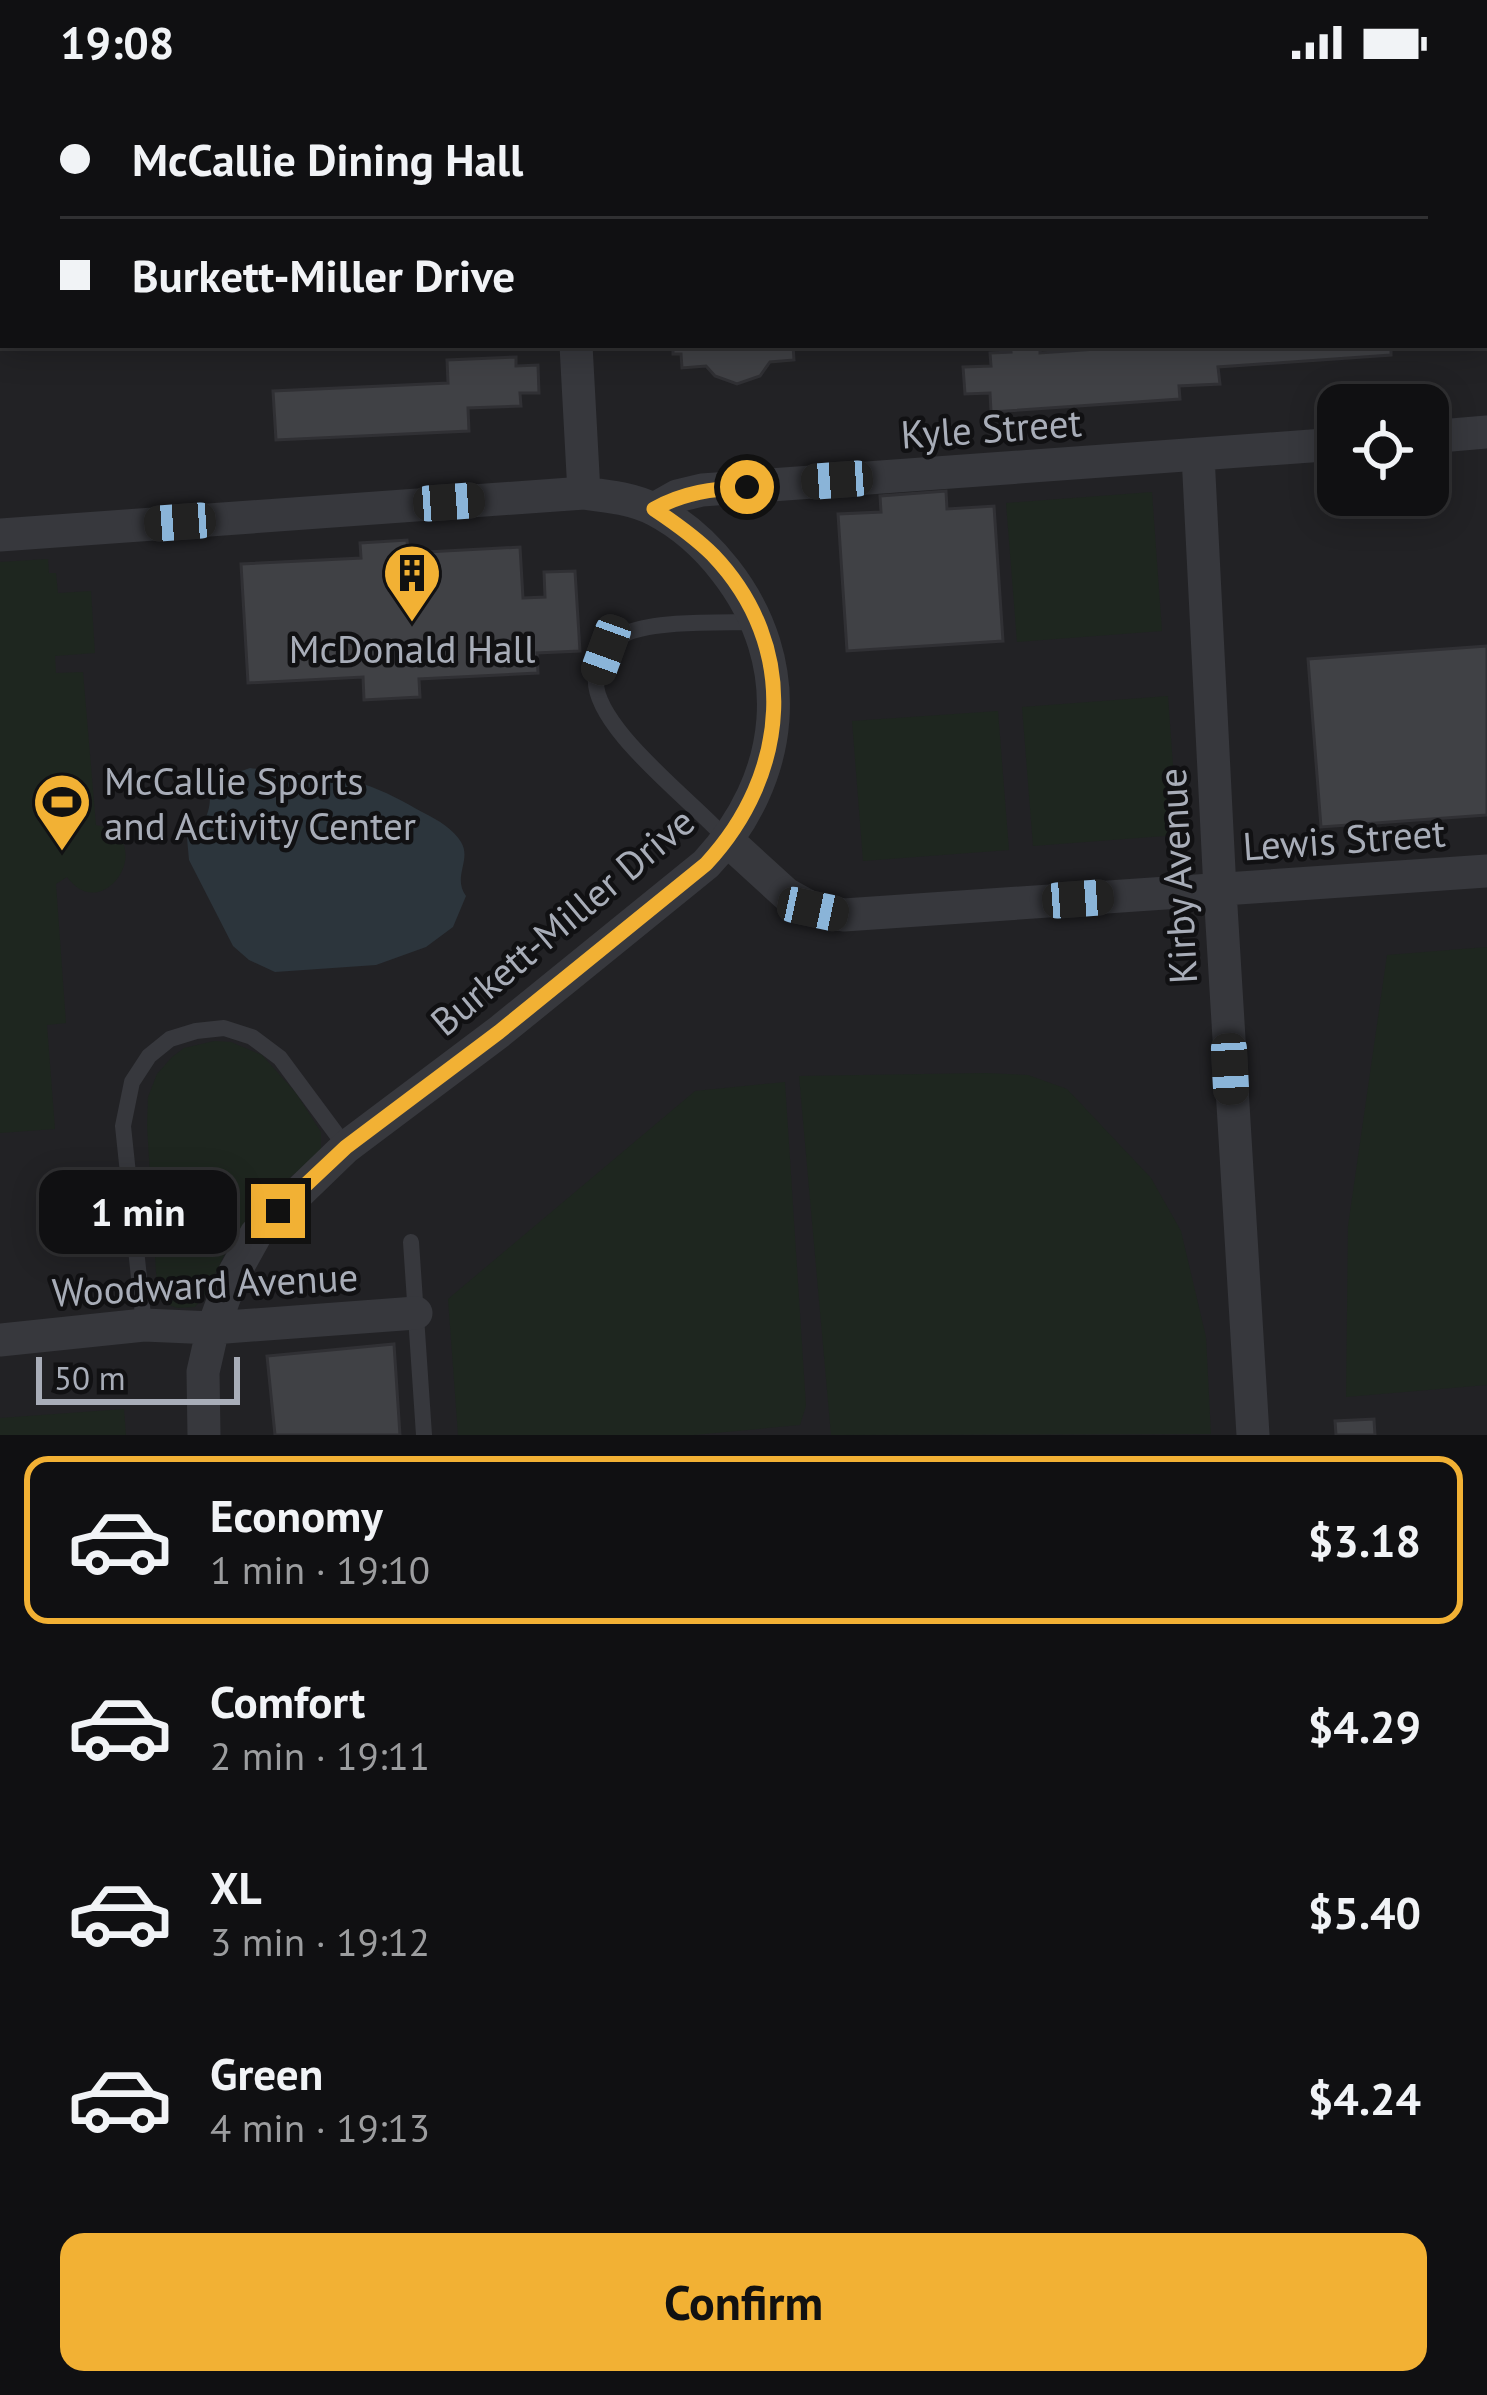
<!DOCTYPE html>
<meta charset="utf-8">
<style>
:root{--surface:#101012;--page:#1e1e20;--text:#f1f3f6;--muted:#9c9d9f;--line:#303032;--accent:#f2b134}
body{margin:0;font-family:"PT Sans",sans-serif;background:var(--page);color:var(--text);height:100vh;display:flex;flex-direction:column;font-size:45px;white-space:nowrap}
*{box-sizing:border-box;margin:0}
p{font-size:39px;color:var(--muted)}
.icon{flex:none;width:66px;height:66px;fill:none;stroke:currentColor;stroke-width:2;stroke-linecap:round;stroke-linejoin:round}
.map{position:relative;height:1351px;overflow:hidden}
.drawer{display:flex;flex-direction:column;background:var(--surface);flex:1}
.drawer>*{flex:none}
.guide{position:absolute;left:0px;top:0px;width:1488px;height:264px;box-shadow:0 6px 30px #0003,0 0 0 3px var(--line);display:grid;align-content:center;height:264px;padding:0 60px;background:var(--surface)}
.buttons{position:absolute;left:1317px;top:300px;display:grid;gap:24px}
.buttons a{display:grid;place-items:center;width:132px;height:132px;border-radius:24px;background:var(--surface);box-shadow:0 6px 30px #0003,0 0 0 3px var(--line);font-size:60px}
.scale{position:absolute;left:36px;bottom:30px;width:204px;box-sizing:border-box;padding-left:12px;border:6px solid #a8adb8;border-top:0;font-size:33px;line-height:42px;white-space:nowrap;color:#a8adb8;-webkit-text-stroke:9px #111113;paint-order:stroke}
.end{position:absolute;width:54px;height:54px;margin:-27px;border:15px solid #f2b134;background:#111;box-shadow:0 0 0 6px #111}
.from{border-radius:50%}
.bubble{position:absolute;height:84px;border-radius:24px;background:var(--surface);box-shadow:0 6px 30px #0003,0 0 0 3px var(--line);font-size:39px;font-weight:700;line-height:84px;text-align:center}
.car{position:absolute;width:36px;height:72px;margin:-36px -18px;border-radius:15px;box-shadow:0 0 9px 3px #0007;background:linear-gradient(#222 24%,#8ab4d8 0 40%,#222 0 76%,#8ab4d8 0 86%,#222 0)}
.guide b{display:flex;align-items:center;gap:42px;height:114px;font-size:45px}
.guide b+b{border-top:3px solid var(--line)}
.guide i{width:30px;height:30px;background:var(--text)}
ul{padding:21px 0 0;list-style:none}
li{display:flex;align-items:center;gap:36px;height:168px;margin:0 24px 18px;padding:0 36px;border:6px solid transparent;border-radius:24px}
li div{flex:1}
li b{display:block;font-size:45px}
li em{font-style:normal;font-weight:700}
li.current{border-color:var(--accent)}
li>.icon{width:108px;height:108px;stroke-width:1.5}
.button{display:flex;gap:24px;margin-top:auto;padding:24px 60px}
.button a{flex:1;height:138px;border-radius:24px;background:var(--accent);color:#111;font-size:48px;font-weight:700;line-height:138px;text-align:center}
.status{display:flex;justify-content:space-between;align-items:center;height:84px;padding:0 60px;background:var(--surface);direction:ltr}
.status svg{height:33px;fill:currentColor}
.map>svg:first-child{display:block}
.built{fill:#222225;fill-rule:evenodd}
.green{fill:#1e261f}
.water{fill:#2c353c}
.building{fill:#404145;stroke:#303034;stroke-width:3}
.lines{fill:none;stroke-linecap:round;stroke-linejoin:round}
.service{stroke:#37383d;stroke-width:16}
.minor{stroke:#37383d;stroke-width:33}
.route{stroke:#f2b134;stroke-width:15}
.labels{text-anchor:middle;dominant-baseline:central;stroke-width:9;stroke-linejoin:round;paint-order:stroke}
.street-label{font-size:39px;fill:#a8adb8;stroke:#111113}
.poi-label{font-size:39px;fill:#a8adb8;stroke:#111113}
</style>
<div class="status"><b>19:08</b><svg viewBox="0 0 49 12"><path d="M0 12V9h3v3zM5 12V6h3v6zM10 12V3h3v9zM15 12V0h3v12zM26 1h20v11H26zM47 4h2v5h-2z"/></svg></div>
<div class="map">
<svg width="1487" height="1351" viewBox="0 0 1487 1351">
<rect width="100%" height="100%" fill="#161618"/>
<path class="built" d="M0,0H1487V1351H0ZM3,3H1485V261H3ZM1338,321H1428V411H1338Z"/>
<path class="green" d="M1152,408L1162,547L1017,558L1006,419Z
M48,475L49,489H56L58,509L91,507L95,569L55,572L56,589L83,588L96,741C161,754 104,844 67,793L56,800L66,939L47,941L55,1045L0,1049V478Z
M1168,612L1178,751L1033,762L1022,623Z
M998,627L1009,766L863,777L852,637Z
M1487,863V1301L1346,1313L1348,1142L1387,871Z
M214,957L231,958L262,971L296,1009L321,1048V1065L313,1076L285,1097L232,1155L205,1211L195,1223L177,1224L164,1219L157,1204L147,1042L148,1013L157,990L172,973L184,964Z
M986,989L1028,991L1067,1005L1151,1094L1181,1147L1206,1253L1211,1350L831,1351L799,992Z
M785,998L806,1322L800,1341L694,1351H458L448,1215L695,1007Z
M124,1325L126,1351H0V1334Z"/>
<path class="water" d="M250,684C285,689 330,690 363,700C385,707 404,718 424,729C438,736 453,745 461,758C472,776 452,793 466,812L453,843L426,863L376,881L275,888L249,876L233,862L189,776L186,743L203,739C211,724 211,715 208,699Z"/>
<path class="building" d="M0,0H78V3H3V18H0Z
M1283,0H1456V3H1237Z
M673,261H793L794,276L770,278L760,292L737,300L715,292L706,282L682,284L681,270H673Z
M1010,261H1040V269L1156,261H1391V271L1218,283L1220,300L1179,302L1180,315L991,328L990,309L965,310L963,283L991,282L990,269L1011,268Z
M516,273V282L538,281L539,309H520L521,322L468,324L469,347L276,356L273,307L448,299L447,276Z
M946,407L947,425L994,422L1003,557L847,567L838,430L881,428L880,412Z
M407,456L408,469L520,463L523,514L545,513L544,488L575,487L580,567L537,569L538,589L419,595L420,613L364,616L363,593L248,599L241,480L361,474L360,459Z
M1487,562V731L1321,743L1308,575Z
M394,1260L400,1351H275L267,1272Z
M1374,1335L1375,1351H1336L1335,1337Z"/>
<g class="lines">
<path class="service" d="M728,757C697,720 590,642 596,593C597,587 601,581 603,576C607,565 616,553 627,549C659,536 722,539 757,538
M411,1158L424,1351
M144,1241L123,1042L132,998L149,972L170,955L196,947L224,944L252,953L280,974L346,1063"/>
<path class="minor" d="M556,0V3
M481,3L499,0
M0,45H3
M1485,131H1487
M576,261L584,409
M1428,353L1487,348
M1198,371L1220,806L1253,1351
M654,425L677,412L702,406L1338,360
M0,451L584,409C608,412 634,415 655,426C682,440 707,463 725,486C798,579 786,695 706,780L499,948L346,1063L256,1150L232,1193L213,1244L203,1288L204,1351
M728,757L786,810L813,825L844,831L1487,787
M0,1256L144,1241L213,1244L416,1229"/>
</g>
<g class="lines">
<path class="route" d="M278,1127L346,1063L499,948L706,780C790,690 800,562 713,471C695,453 675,439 654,425C685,408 712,405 747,403"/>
</g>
<defs>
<g id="building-pin" transform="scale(3)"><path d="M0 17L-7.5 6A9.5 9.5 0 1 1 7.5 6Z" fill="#f2b134" stroke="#111113"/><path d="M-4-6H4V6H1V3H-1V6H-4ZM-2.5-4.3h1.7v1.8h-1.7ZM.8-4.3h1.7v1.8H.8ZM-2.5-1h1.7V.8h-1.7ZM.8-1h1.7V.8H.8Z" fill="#111"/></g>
<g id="stadium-pin" transform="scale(3)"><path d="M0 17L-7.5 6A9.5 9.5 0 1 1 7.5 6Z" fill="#f2b134" stroke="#111113"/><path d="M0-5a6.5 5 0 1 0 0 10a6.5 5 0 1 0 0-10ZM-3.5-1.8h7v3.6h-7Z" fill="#111"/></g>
</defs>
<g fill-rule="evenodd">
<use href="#building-pin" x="412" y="489"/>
<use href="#stadium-pin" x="62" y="718"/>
</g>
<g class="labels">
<g class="street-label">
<text transform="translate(991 344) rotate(-4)">Kyle Street</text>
<text transform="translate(1344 755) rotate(-4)">Lewis Street</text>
<text transform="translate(1177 792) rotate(-93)">Kirby Avenue</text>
<text transform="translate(562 837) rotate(-40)">Burkett-Miller Drive</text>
<text transform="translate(205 1200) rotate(-3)">Woodward Avenue</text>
</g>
<g class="poi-label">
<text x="412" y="564">McDonald Hall</text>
<text x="104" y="696" text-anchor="start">McCallie Sports<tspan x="104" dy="45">and Activity Center</tspan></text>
</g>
</g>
</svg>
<div class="buttons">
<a><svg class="icon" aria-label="locate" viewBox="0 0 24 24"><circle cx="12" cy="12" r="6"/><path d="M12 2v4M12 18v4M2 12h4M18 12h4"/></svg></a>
</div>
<div class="scale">50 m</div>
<i class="end from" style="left:747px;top:403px"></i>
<i class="end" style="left:278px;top:1127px"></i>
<div class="bubble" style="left:39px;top:1086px;width:198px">1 min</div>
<i class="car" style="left:837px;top:396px;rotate:266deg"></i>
<i class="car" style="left:449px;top:418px;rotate:86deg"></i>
<i class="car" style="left:180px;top:438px;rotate:266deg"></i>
<i class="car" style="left:606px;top:566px;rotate:200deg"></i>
<i class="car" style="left:1078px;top:815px;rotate:86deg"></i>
<i class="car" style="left:813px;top:825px;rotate:102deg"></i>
<i class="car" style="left:1230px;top:985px;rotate:177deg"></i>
<div class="guide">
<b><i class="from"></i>McCallie Dining Hall</b>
<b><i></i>Burkett-Miller Drive</b>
</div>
</div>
<section class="drawer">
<ul>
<li class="current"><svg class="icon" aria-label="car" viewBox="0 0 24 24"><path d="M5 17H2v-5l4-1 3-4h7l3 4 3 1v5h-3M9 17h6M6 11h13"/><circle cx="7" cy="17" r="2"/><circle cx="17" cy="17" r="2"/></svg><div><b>Economy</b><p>1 min · 19:10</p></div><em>$3.18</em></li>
<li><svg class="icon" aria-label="car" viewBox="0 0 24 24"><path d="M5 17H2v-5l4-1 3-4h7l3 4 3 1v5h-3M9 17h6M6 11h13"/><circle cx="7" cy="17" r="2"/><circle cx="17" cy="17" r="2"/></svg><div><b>Comfort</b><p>2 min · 19:11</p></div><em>$4.29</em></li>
<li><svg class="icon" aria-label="car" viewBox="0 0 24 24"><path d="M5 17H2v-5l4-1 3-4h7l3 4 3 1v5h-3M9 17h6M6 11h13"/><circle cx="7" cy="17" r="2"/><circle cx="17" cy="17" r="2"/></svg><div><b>XL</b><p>3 min · 19:12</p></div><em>$5.40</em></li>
<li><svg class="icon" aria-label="car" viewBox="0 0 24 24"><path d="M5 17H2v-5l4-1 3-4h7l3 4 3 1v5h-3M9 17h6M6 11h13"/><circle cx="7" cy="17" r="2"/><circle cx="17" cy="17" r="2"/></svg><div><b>Green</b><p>4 min · 19:13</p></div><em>$4.24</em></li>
</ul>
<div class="button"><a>Confirm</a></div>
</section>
